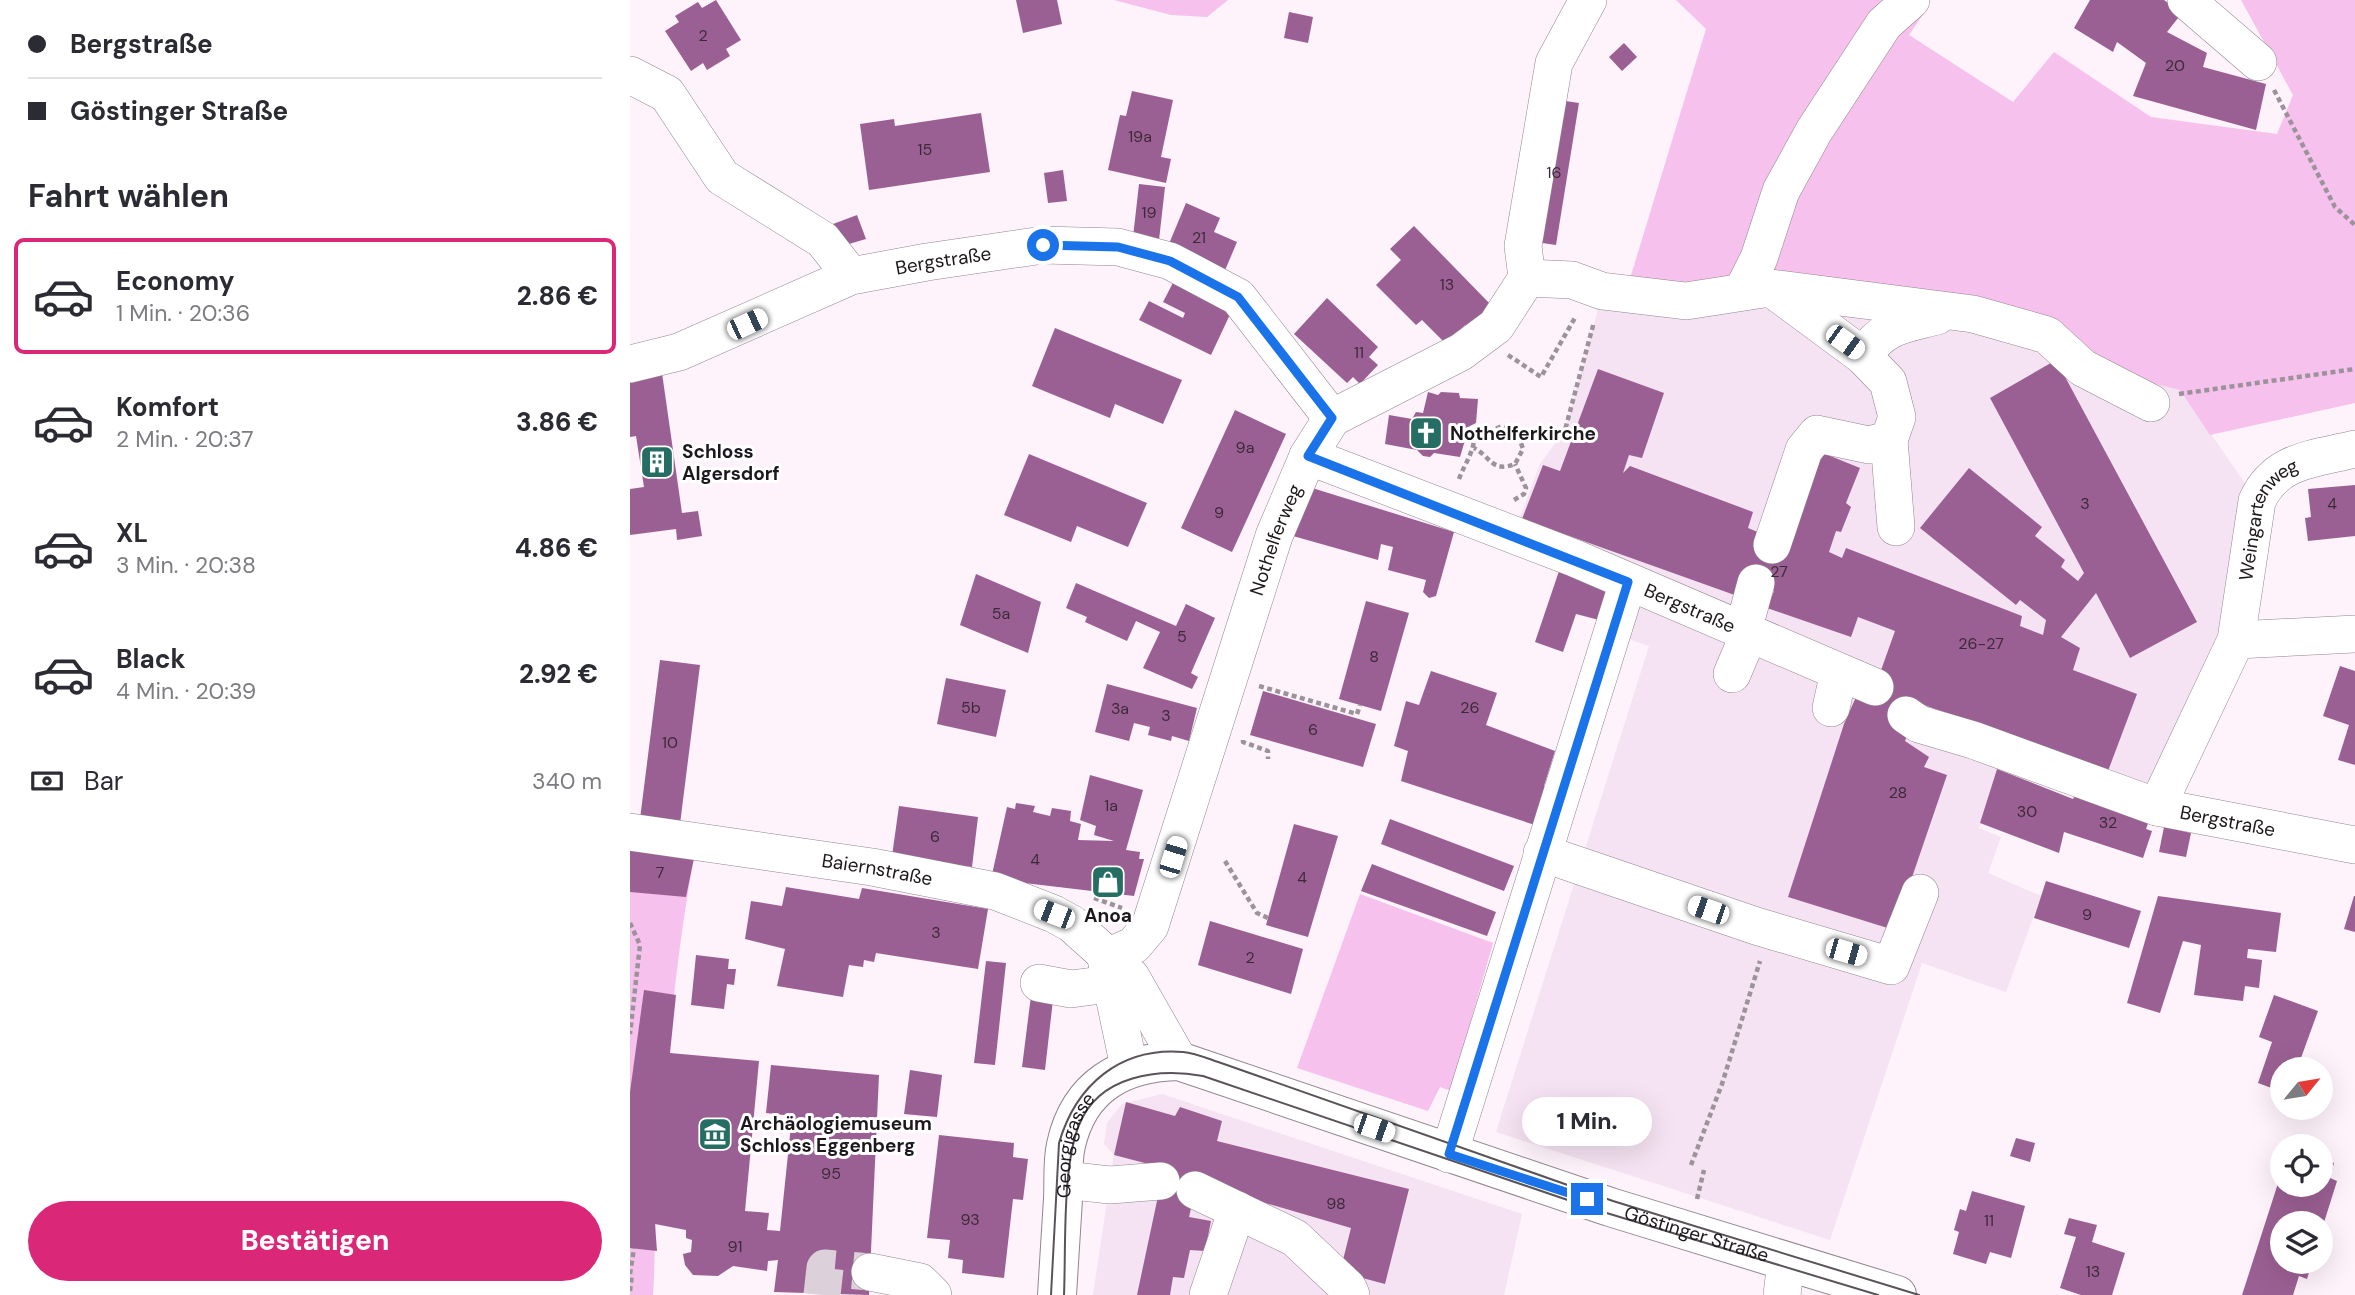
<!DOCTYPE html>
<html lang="de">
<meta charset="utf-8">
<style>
:root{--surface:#fff;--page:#f7f7f7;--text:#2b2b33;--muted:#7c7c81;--line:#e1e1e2;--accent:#db2777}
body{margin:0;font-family:"DM Sans",sans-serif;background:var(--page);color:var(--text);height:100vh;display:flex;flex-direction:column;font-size:26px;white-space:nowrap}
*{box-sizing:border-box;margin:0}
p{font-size:23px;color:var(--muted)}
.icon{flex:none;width:38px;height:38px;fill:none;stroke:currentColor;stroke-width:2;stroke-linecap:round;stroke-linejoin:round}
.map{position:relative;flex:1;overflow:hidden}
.drawer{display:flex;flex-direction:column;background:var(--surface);width:630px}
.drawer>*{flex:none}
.guide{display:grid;align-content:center;height:154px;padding:0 28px;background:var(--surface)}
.needle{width:46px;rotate:60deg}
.tools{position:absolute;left:1640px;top:1057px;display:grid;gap:14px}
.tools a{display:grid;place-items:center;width:63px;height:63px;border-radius:50%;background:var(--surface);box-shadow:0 7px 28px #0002;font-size:35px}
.end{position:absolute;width:32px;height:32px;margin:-16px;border:9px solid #1a73e8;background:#fff;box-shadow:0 0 0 4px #fff}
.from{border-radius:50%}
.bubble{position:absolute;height:49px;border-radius:24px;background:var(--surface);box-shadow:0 7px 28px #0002;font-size:23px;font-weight:800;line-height:49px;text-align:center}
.car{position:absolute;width:21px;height:42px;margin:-21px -10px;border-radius:9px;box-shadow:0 0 5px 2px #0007;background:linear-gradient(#fff 24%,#345 0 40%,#fff 0 76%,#345 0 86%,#fff 0)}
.guide b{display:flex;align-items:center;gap:24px;height:66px;font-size:26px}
.guide b+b{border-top:2px solid var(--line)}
.guide i{width:18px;height:18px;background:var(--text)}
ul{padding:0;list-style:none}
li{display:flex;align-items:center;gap:21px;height:116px;margin:0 14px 10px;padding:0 14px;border:4px solid transparent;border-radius:10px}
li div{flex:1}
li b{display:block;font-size:26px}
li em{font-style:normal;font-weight:800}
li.selected{border-color:var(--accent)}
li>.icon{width:63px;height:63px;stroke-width:1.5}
h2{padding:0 28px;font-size:32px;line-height:84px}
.pay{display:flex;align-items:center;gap:18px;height:77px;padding:0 28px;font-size:26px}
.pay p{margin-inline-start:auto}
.button{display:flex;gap:14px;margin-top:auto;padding:14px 28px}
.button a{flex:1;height:80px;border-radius:42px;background:var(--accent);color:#fff;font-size:28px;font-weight:800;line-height:80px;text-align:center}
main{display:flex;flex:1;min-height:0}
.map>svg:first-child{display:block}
.built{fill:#f5e2f2}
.green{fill:#f6c1ed}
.building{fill:#9b6093}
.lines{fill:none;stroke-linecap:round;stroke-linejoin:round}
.minor-tunnel{stroke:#dcd1da;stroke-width:37;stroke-dasharray:37 18;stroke-linecap:butt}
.minor-casing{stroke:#91868f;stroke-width:38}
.major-casing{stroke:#91868f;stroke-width:40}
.path{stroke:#9c939a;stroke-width:4.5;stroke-dasharray:5 3.5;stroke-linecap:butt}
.minor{stroke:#fff;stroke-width:37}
.major{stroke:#fff;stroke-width:38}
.tram{stroke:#5a5359;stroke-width:2}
.route{stroke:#1a73e8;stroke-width:9}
.labels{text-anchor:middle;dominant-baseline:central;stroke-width:6;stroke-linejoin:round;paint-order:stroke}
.number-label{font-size:16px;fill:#3c2a3a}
.street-label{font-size:19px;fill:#1d181c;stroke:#fff}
.poi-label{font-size:19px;font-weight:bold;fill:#1d181c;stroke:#fff;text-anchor:start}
</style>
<main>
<section class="drawer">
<div class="guide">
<b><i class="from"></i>Bergstraße</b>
<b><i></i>Göstinger Straße</b>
</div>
<h2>Fahrt wählen</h2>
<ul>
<li class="selected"><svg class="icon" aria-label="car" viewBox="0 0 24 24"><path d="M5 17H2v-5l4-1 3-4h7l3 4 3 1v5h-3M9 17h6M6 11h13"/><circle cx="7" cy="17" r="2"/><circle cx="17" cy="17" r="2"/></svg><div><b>Economy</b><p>1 Min. · 20:36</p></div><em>2.86 €</em></li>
<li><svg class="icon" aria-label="car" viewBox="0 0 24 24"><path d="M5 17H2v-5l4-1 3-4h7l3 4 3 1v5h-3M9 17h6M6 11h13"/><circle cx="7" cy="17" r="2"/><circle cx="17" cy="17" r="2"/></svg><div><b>Komfort</b><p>2 Min. · 20:37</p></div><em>3.86 €</em></li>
<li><svg class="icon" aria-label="car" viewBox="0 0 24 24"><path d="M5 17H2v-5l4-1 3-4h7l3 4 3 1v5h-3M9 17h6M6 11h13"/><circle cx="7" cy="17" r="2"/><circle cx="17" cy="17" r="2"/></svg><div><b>XL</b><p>3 Min. · 20:38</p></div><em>4.86 €</em></li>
<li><svg class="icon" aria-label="car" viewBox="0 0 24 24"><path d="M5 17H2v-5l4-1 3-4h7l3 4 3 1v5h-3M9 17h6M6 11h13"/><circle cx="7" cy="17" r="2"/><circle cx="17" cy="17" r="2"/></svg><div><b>Black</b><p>4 Min. · 20:39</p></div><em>2.92 €</em></li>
</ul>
<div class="pay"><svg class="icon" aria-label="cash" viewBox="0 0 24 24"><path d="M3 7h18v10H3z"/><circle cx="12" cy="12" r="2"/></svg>Bar<p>340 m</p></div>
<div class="button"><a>Bestätigen</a></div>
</section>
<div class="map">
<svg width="1725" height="1295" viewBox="0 0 1725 1295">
<rect width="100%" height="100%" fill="#fef2fb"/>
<path class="built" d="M1151,275L1470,370L1550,389L1627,501L1614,590L1527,807L1372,752L1349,828L1371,837L1358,873L1411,896L1376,992L1292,963L1200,1240L866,1132L1019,646L981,633L889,520L910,464L935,430L970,302Z
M532,1094L892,1214L874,1295H463L484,1155L474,1144L477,1123L492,1104Z"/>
<path class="green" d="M484,0H598L577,17L541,15Z
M1046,0H1286L1294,13L1279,35L1383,102L1424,52L1521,117L1647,134L1663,95L1611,0H1725V403L1580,435L1550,390L1470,370L1403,313L999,282L1076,29Z
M0,850L65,853C42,973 34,1098 26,1220C24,1245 25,1270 23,1295H0Z
M730,894L863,943L821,1091L810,1087L798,1111L667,1068Z"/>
<path class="building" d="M86,0L111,40L96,49L100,56L77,70L73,63L61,71L35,31L49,22L45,16L68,2L72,8Z
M386,0H427L432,24L393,33Z
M1460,0H1534L1552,13L1537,32L1577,53L1573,67L1636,84L1626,130L1503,96L1516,63L1487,42L1483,52L1444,28Z
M659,12L683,17L678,43L654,38Z
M994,43L1007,57L992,71L979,57Z
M502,91L543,100L531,157L541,159L536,183L478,170L490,115L496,116Z
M922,99L949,103L926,245L899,241Z
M351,113L360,172L239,190L230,124L264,119L265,126Z
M433,170L437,201L418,203L414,173Z
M509,184L535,187L529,240L503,237Z
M556,203L590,218L584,232L607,242L593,275L536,251Z
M227,215L236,239L219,244L203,224Z
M784,226L863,307L840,330L835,325L817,345L792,320L786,325L746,285L771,260L760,249Z
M546,277L604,306L581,355L509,320L519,301L553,318L555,313L533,302Z
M697,298L748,347L739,357L748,365L730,384L723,377L717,383L664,334Z
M425,328L552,380L533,424L485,404L480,418L402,386Z
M1426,360L1567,622L1500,658L1466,593L1431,637L1450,648L1443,670L1507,694L1478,771L1283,701L1281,725L1275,741L1299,757L1294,767L1317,775L1264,930L1158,897L1214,724L1226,697L1245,687L1265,631L1228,617L1221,637L1137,608L1144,591L1119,580L1113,598L892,519L913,465L930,471L968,369L1034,393L1012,458L999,455L993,473L1000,466L1123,512L1118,528L1135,535L1188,451L1230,468L1216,503L1221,507L1211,532L1206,531L1199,552L1212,558L1216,548L1392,616L1390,626L1413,635L1416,620L1390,600L1386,605L1290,528L1339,468L1412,527L1405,536L1435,560L1431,567L1448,581L1454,573L1360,398Z
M32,373L52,513L68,511L72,536L47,540L46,529L0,535V489L14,487L6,436L0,437V377Z
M798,392L808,395L811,392L829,393L830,398L848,399L846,423L834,429L836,437L830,457L804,453L800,457L793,456L787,450L755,444L759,415L782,419L786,412L793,413Z
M605,410L656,434L602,552L551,528Z
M399,454L517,503L498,547L447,526L441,542L374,515Z
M1725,485V536L1678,541L1675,518L1681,517L1678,489Z
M679,487L824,532L806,596L799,598L793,592L796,580L758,570L763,547L751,544L748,560L663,536Z
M929,571L984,590L973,621L946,614L933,652L905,642Z
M346,574L411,602L398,653L330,625Z
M446,583L546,626L556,604L585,618L561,673L568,677L562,689L513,668L530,632L506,621L497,641L455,622L457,617L436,608Z
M736,601L779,613L751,711L709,699Z
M30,660L70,665L50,824L10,819Z
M1710,666L1725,671V765L1708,760L1719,725L1693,716Z
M801,671L867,693L856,725L925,751L914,786L921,789L908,826L771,781L778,751L764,746L776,701L789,705Z
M316,678L376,690L366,737L307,724Z
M477,684L567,708L559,741L542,736L541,741L518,735L520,727L504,723L499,741L465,732Z
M633,691L746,724L733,767L620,735Z
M1367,769L1443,799L1447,792L1521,815L1516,829L1522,831L1513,858L1434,832L1429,853L1350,823Z
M460,775L513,790L496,850L510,852L509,859H514L504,896L361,879L377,807L385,809L386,803L405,806L403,812L420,816L422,808L441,811L440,821L451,824L448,840L484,841L464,835L466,826L450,820Z
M269,806L348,817L342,867L262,856Z
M760,819L884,866L874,891L751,844Z
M664,824L708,836L678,937L636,925Z
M1534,827L1561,833L1556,857L1529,852Z
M0,850L65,853L56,897L0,892Z
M742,864L866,912L857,936L731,891Z
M1416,881L1511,911L1499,948L1404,918Z
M156,887L229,899L232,888L358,909L348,969L246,953L244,962L234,960L233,967L219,965L213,997L147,986L155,949L115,939L121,901L152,906Z
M1528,896L1651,913L1646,952L1618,949L1617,958L1632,960L1629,988L1615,986L1613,1001L1564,995L1571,945L1553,941L1530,1013L1497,1003Z
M1724,896H1725V932L1714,929Z
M580,921L673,949L661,994L568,965Z
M66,955L99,959L98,969H106L104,985L97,984L94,1009L61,1005Z
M356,961L376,963L365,1065L344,1063Z
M402,988L424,991L415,1070L392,1067Z
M14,990L46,995L40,1053L129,1061L115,1211L139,1213L137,1230L150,1231L162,1116L136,1113L141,1065L249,1075L239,1295L144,1292L148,1260L138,1261L137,1271L103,1266L88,1276L63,1275L55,1265L53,1254L61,1252L62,1240L56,1238V1230L25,1224L27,1251L0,1248V1092Z
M1644,995L1688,1011L1667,1069H1652V1092L1628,1083L1642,1042L1629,1037Z
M280,1070L312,1075L307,1117L274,1114Z
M496,1102L545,1116L550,1107L592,1121L587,1141L779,1189L755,1284L710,1272L721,1228L567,1183L559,1217L581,1221L575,1251L560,1250L554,1278L543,1277L540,1295H507L534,1168L484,1155Z
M309,1135L384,1143L383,1157L398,1159L393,1200L383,1199L374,1278L332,1273L333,1260L318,1258L320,1240L297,1238Z
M1386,1138L1405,1143L1400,1162L1380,1156Z
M1690,1158L1704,1163L1700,1178L1707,1181L1691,1232L1690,1223H1652V1262H1682L1677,1279L1669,1276L1663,1295H1612L1651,1174L1652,1185H1690Z
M1342,1191L1395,1206L1381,1258L1360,1252L1356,1264L1323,1254L1329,1232L1324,1230L1330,1209L1336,1211Z
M1439,1218L1467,1225L1462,1242L1495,1253L1482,1295H1451L1430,1288L1446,1237L1434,1234Z"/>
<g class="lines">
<path class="minor-tunnel" d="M192,1295L195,1268L240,1272"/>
<g class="minor-casing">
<g id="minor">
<path d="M1556,0L1628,62"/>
<path d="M0,75L37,94L92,177L193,240L221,276"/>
<path d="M897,278L942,280L972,291L1056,301L1140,288L1343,314L1417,335L1453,368L1521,403"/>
<path d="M1141,288L1233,356L1258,382L1267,417L1259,440L1266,527"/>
<path d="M1113,290L1129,258L1151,191L1184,131L1254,24L1281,0"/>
<path d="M1233,356C1254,325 1273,325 1307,316"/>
<path id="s1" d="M0,364L49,352L221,276L297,262L413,245L488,247L540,261L608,297L702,418"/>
<path id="s2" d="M678,456L944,558L1245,687"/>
<path d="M1142,545L1174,450L1187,434L1239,445L1259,440"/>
<path d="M1113,631L1126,583"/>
<path d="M1606,640L1725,634"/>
<path d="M1102,674L1119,634"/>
<path d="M1201,708L1209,672"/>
<path id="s3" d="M1276,715L1289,724L1343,740L1527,807L1725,845"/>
<path id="s4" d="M1527,807L1606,640L1627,501C1646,459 1685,459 1725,449"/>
<path id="s5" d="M0,832L242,867L365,891L424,914L442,924L501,977L549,1061"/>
<path d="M912,853L1126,926L1261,966L1290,893"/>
<path id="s6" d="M476,958L504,945L520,926L644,536L678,456L702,418L831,352L866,326L897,278L893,246L924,63L958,0"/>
<path d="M476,958L499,1067"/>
<path d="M409,983L441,989L479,984"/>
<path d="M819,1154L998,582"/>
<path d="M434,1180L480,1185L531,1181"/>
<path d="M565,1190L665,1238L718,1288L721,1295"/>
<path d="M240,1272L290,1282L303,1295"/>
<path d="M578,1295L607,1210"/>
<path d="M1152,1295L1156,1261"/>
</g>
</g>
<g class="major-casing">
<g id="major">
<path id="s7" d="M427,1295C429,1263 431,1231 433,1199C434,1182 432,1162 436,1145C449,1086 492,1062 549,1061L980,1207L1267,1295"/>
</g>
</g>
<path class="path" d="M1644,90L1705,207L1725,225
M878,355L911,377L946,316
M1549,394L1725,369
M891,441L910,433L929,437L935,430L964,322
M829,479C834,465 844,452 844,438L872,426L888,434L893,449L885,464C862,473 861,457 844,448
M884,500L894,494L896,488L885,464
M629,686L727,714L730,705
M613,740V742L638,751V759
M595,861L627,913L638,918
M464,898L492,908
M0,923L10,945L0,1034
M1061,1165L1092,1084L1130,961
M1067,1199L1074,1170
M0,1274L4,1248
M0,1291L2,1274"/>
<use href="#minor" class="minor"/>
<use href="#major" class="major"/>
<path class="tram" d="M421,1295L429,1143C446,1085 490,1047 553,1052C566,1053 581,1060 594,1064L983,1201L1289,1295
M434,1295C436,1248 432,1167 449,1125C469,1075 528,1068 573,1076L970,1211L1248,1295"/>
</g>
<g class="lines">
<path class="route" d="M413,245L488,247L540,261L608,297L702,418L678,456L998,582L819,1154L957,1199"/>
</g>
<defs>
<g id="church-square" transform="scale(1.75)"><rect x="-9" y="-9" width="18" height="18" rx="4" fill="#266d63" stroke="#fff"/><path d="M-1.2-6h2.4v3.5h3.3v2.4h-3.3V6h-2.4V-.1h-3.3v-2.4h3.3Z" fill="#fff"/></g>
<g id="building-square" transform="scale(1.75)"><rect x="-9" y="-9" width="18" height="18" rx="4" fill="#266d63" stroke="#fff"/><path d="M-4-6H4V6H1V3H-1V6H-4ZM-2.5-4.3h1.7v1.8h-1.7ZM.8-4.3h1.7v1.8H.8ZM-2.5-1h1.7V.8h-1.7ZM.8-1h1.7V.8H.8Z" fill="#fff"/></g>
<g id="shop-square" transform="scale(1.75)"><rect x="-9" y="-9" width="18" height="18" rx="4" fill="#266d63" stroke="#fff"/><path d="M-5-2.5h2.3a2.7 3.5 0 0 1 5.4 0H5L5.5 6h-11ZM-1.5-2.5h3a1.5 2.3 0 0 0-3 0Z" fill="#fff"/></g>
<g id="museum-square" transform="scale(1.75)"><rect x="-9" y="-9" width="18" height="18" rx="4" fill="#266d63" stroke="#fff"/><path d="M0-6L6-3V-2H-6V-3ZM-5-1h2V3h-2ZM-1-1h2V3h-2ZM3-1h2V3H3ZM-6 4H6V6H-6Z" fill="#fff"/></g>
</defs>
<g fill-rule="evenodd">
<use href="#church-square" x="796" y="433"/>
<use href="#building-square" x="27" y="462"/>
<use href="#shop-square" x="478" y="882"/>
<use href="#museum-square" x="85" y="1134"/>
</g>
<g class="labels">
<g class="number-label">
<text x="73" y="35">2</text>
<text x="1545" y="65">20</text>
<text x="510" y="136">19a</text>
<text x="295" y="149">15</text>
<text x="924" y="172">16</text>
<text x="519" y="212">19</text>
<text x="569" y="237">21</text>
<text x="817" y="284">13</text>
<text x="729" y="352">11</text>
<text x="615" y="447">9a</text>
<text x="1455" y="503">3</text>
<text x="1702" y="503">4</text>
<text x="589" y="512">9</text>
<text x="1149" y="571">27</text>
<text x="371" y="613">5a</text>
<text x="552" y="636">5</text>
<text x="1351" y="643">26-27</text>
<text x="744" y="656">8</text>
<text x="341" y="707">5b</text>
<text x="840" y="707">26</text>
<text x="490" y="708">3a</text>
<text x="536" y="715">3</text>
<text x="683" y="729">6</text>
<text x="40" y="742">10</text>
<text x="1268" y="792">28</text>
<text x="481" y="805">1a</text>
<text x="1397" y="811">30</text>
<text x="1478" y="822">32</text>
<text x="305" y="836">6</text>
<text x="405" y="859">4</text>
<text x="30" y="872">7</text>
<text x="672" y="877">4</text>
<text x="1457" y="914">9</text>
<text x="306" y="932">3</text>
<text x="620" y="957">2</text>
<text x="201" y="1173">95</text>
<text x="706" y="1203">98</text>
<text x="340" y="1219">93</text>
<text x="1359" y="1220">11</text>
<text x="105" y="1246">91</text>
<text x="1463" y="1271">13</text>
</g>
<g class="street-label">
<text stroke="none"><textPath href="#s1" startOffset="332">Bergstraße</textPath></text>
<text stroke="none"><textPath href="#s4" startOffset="313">Weingartenweg</textPath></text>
<text stroke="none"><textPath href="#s6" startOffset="462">Nothelferweg</textPath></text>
<text stroke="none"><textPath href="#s2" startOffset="411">Bergstraße</textPath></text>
<text stroke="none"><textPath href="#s3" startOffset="340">Bergstraße</textPath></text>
<text stroke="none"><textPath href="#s5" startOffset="250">Baiernstraße</textPath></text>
<text stroke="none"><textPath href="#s7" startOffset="152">Georgigasse</textPath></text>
<text stroke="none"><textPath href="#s7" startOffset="850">Göstinger Straße</textPath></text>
</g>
<g class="poi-label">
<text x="820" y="433">Nothelferkirche</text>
<text x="52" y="451">Schloss<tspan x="52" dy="22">Algersdorf</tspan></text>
<text x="478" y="915" text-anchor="middle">Anoa</text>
<text x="110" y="1123">Archäologiemuseum<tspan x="110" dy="22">Schloss Eggenberg</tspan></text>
</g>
</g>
</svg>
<div class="tools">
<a><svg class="needle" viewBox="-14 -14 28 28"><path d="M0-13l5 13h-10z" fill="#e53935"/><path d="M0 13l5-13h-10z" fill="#7c7c81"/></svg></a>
<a><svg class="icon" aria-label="locate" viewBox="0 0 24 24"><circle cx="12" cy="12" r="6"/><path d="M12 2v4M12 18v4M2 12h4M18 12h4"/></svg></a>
<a><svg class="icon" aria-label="layers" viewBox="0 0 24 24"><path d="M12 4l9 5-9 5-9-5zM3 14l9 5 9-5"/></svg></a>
</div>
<i class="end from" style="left:413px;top:245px"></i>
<i class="end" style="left:957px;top:1199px"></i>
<div class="bubble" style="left:892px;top:1097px;width:130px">1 Min.</div>
<i class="car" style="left:117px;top:324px;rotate:65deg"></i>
<i class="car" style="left:1215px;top:342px;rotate:126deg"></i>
<i class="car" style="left:543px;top:857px;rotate:17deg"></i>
<i class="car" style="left:1078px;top:910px;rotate:289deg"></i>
<i class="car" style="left:424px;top:914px;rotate:291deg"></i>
<i class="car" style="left:1216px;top:952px;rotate:106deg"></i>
<i class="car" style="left:744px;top:1128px;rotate:109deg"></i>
</div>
</main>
